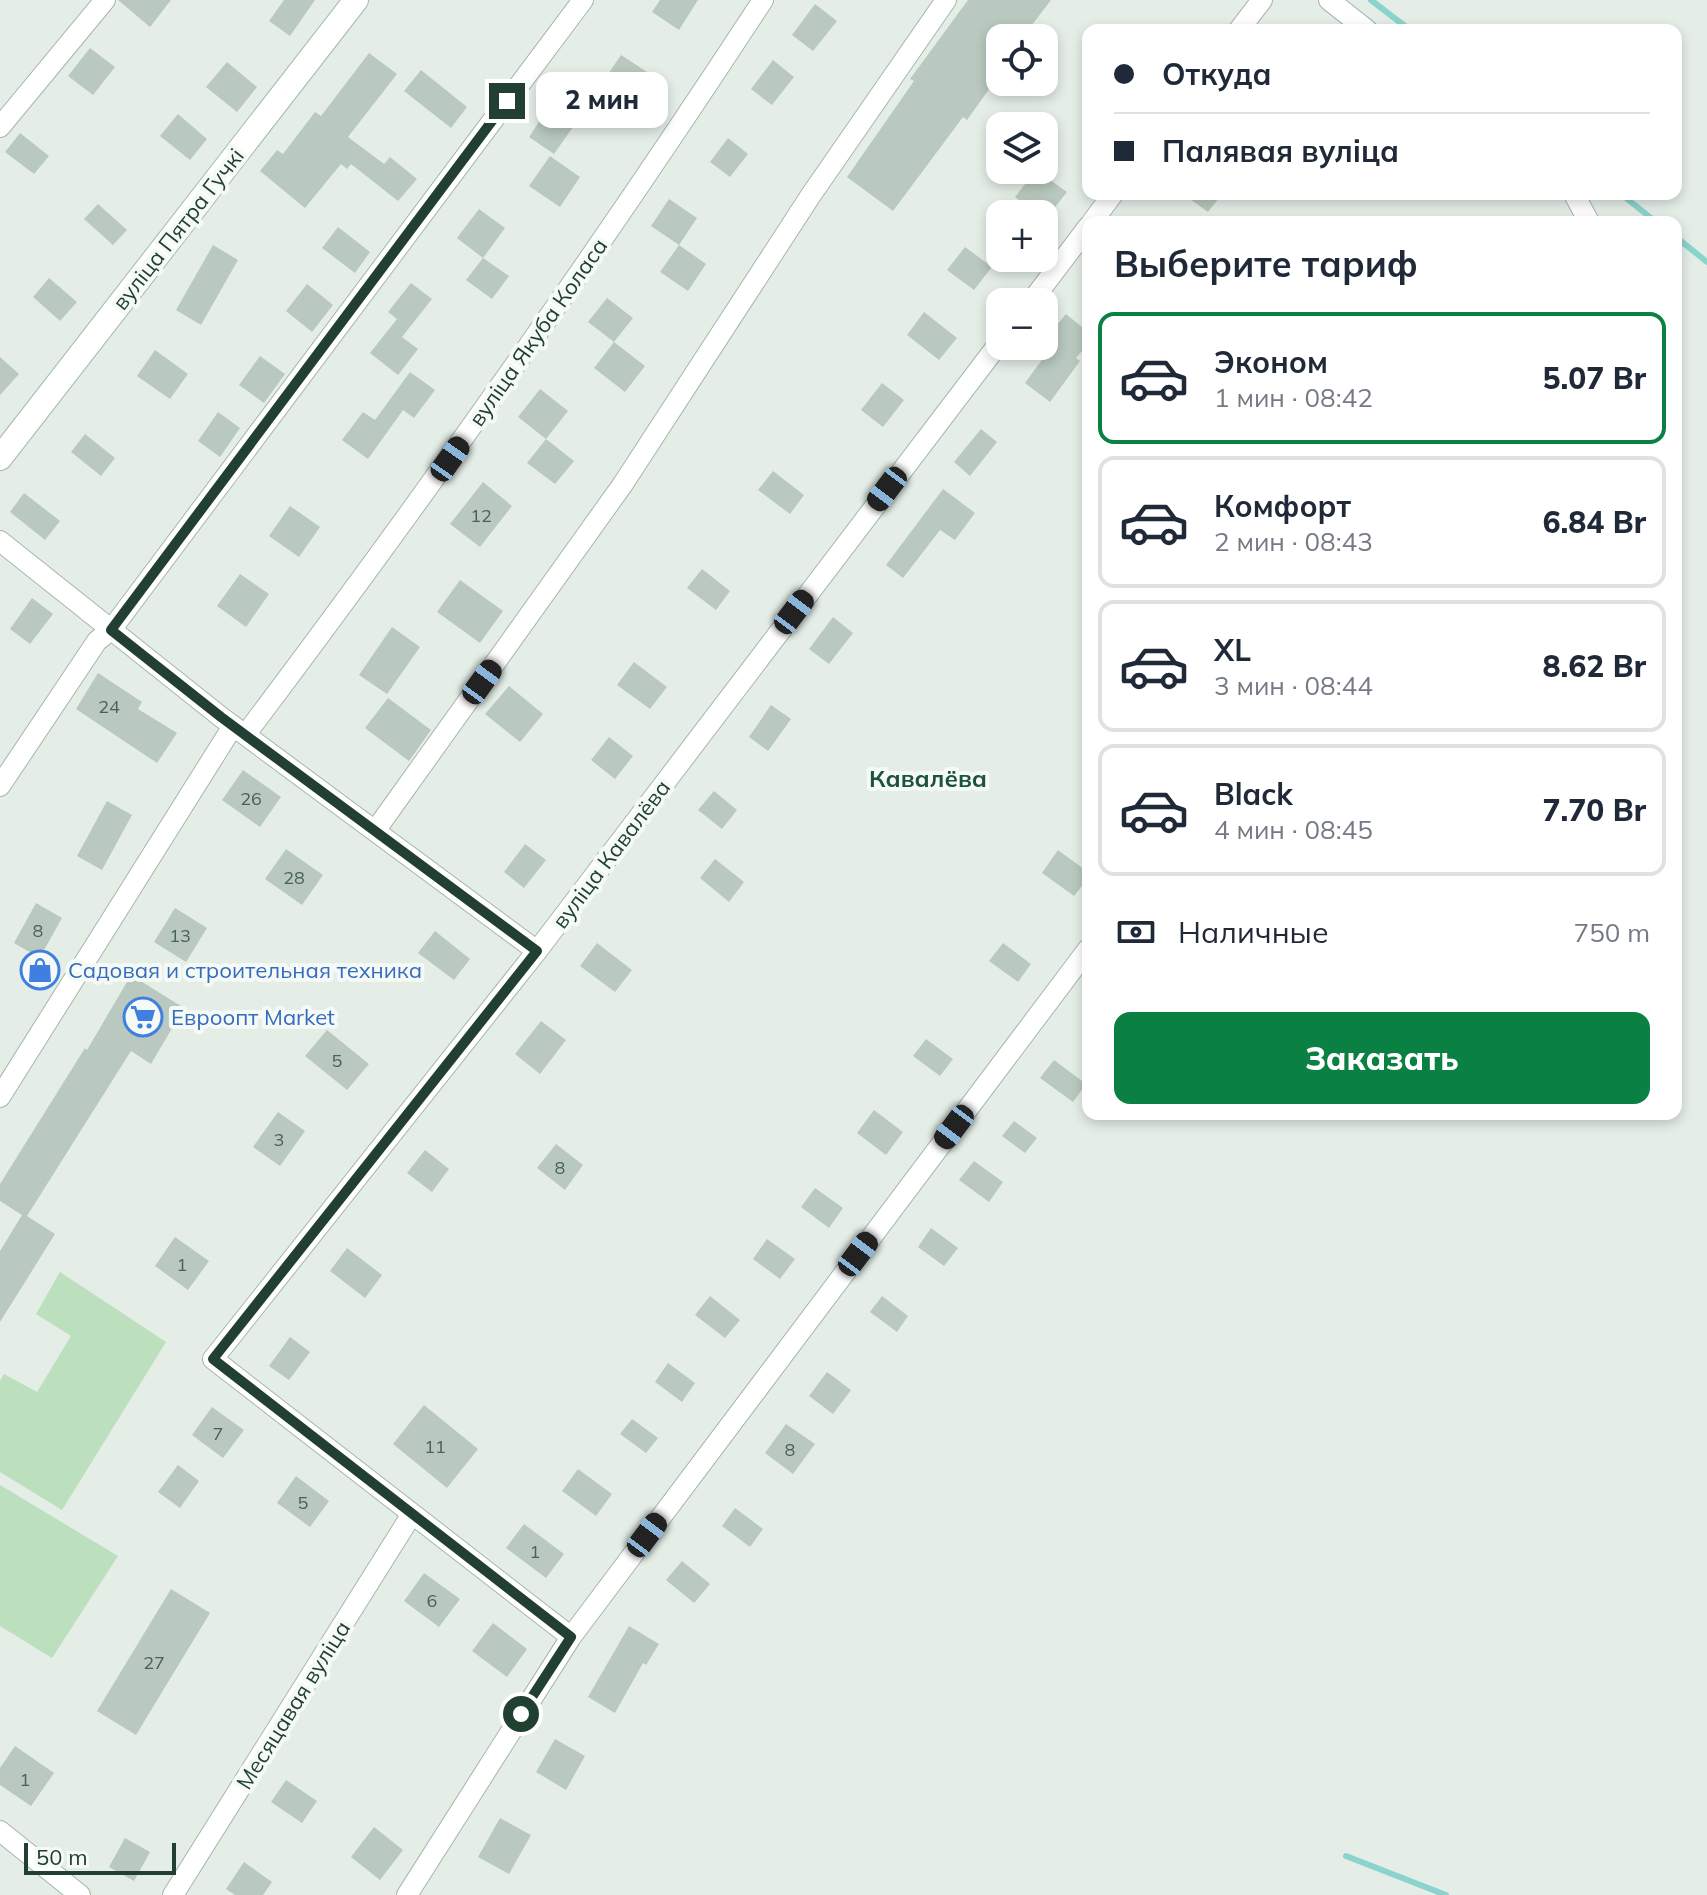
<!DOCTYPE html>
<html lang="ru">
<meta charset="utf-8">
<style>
:root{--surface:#fff;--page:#f6f6f7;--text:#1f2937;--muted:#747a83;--line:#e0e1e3;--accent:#0b8043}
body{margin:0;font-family:Mulish,sans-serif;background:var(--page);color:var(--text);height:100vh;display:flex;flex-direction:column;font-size:30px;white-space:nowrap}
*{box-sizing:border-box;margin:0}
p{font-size:26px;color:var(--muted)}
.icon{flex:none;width:44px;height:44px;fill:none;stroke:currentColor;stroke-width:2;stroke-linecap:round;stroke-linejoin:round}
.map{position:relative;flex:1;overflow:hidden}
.panel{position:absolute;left:1082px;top:216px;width:600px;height:904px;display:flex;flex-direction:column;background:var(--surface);border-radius:16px;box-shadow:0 4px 12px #0003}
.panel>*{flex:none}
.guide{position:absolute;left:1082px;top:24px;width:600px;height:176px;border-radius:16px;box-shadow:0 4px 12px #0003;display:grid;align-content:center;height:176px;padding:0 32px;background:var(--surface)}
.controls{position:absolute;left:986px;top:24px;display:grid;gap:16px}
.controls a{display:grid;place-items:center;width:72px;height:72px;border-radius:16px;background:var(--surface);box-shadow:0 4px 12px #0003;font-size:40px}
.scale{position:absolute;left:24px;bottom:20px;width:152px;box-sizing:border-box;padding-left:8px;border:4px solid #224031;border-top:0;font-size:22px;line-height:28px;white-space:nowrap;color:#224031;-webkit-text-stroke:6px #f5faf6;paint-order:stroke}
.end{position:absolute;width:36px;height:36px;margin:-18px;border:10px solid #224031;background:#fff;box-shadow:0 0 0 4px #fff}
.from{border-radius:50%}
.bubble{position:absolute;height:56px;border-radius:16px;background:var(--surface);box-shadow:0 4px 12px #0003;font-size:26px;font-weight:800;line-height:56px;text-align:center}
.car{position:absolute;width:24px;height:48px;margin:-24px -12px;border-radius:10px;box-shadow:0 0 6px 2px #0007;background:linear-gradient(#222 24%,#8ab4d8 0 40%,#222 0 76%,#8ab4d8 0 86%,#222 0)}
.guide b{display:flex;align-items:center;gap:28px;height:76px;font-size:30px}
.guide b+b{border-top:2px solid var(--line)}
.guide i{width:20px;height:20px;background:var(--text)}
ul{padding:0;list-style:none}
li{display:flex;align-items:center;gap:24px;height:132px;margin:0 16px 12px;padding:0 16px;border:4px solid var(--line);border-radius:16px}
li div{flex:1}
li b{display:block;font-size:30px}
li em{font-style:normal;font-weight:800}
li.active{border-color:var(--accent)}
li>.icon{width:72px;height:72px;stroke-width:1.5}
h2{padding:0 32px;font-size:36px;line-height:96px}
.pay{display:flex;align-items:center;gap:20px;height:88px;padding:0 32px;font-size:30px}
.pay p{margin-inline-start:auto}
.action{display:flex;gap:16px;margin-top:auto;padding:16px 32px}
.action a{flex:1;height:92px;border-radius:16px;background:var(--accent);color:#fff;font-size:32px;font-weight:800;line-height:92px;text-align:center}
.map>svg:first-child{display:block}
.green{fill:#bcdfbd}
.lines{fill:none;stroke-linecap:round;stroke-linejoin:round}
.stream{stroke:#8bd4cd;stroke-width:6}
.building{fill:#b9c9bf}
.street-casing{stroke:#a6b6ad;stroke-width:22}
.secondary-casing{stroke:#a2baac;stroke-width:26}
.street{stroke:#fff;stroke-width:20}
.secondary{stroke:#fff;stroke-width:24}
.route{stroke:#224031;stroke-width:10}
.labels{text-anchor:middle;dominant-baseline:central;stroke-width:8;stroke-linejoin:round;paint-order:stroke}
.number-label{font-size:18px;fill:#486254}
.street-label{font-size:22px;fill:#224031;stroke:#f5faf6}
.shop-label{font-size:22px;fill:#366cbe;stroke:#f5faf6;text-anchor:start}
.neighbourhood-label{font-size:24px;font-weight:bold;fill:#1d5339;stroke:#f5faf6}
</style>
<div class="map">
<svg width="1707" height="1895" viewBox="0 0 1707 1895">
<rect width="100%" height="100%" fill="#e4eee7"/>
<path class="green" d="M60,1272L166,1342L62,1510L0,1472V1381L4,1374L37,1392L71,1336L36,1314Z
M0,1485L118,1556L52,1658L0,1626Z"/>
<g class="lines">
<path class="stream" d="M1371,0L1410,30
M1621,194L1656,222
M1676,237L1707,262
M1346,1856L1446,1895"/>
</g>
<path class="building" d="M118,0H171L150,27Z
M284,0H315L290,36L269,21Z
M660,0H698L679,30L652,12Z
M968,0H1051L1022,38H1000V74L967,120L963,117L893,211L847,177L914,81L910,79Z
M815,4L837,21L813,51L792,35Z
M90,48L115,67L93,95L68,76Z
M369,53L397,74L348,137L384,164L390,157L417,179L398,201L351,164L347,169L341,164L305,208L260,171L277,150L283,154L315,112L321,116Z
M621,55L647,72L624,107L598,89Z
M773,60L794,77L772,105L751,89Z
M227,62L257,87L237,112L206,87Z
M421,70L467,107L451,128L404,91Z
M547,110L573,127L554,154L529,137Z
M178,114L207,139L190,160L160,136Z
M20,133L49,156L34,174L5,152Z
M728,138L748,154L730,177L710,162Z
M550,156L580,177L560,207L529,186Z
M1036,170L1067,192L1045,220L1044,214H1037L1015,197Z
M1183,194H1222L1208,212Z
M669,199L697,218L679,245L651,226Z
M98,204L127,230L113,245L84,219Z
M479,209L505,228L483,258L457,238Z
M338,227L370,252L355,273L322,248Z
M213,245L238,260L201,325L176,310Z
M679,245L706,264L688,291L660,272Z
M965,247L992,267L974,290L947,270Z
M483,258L509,276L492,299L466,280Z
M49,278L77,302L60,321L33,297Z
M411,283L432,299L402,337L418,349L398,375L370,353L397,319L388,312Z
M307,284L333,305L312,332L286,311Z
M607,298L633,318L614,342L588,322Z
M924,312L957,338L939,360L907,335Z
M1066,314L1088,332V344L1076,358L1080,361L1050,402L1025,383L1058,338L1051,332Z
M614,342L645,366L625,392L594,368Z
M155,350L188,374L170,399L137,376Z
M260,356L285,374L264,403L239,385Z
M0,357L19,374L0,395Z
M410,372L435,390L414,418L403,410L368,459L342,440L363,412L375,420Z
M882,383L904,400L883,427L861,410Z
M540,389L568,411L546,439L518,417Z
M218,412L240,428L220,457L198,441Z
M981,429L997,442L970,476L954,462Z
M85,434L115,458L101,476L71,452Z
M546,439L574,461L555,484L527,463Z
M773,471L804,495L790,514L758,490Z
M483,482L512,506L480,547L450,524Z
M943,489L975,513L955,540L940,530L903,578L886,565Z
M24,493L60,521L45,540L10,512Z
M290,506L320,527L299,557L269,536Z
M702,569L730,591L716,610L687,588Z
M240,574L269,594L246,627L217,606Z
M460,580L503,611L480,643L437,612Z
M32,598L53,614L30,644L10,629Z
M833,617L853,633L829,664L809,649Z
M392,627L420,647L387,694L359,675Z
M634,662L667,687L650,709L617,685Z
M98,673L142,702L138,709L177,733L157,763L76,709Z
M509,686L543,714L520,742L485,714Z
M388,698L431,730L409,761L365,728Z
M771,705L791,719L768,751L749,737Z
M609,737L633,756L615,779L591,760Z
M243,770L281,797L260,827L222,800Z
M714,791L737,810L722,829L698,810Z
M107,801L132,815L102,870L77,856Z
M525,844L546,860L524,888L504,872Z
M286,849L323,875L302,905L265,879Z
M1058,850L1088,872V878L1074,896L1042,873Z
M715,859L744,882L729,902L700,878Z
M36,903L62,918L43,952L59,964L44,989L22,975L33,954L14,943Z
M175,908L207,928L186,962L154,942Z
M435,931L470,959L454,980L418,953Z
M597,943L632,970L615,992L580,966Z
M1003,943L1031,964L1018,982L989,961Z
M131,975L184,1008L151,1064L131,1051L27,1216L55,1234L0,1322V1251L22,1215L0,1201V1184L85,1048L87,1050Z
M541,1021L566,1040L540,1074L515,1054Z
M327,1030L369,1064L347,1090L305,1056Z
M926,1039L953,1059L940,1076L913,1056Z
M1054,1060L1086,1084L1073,1102L1040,1078Z
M874,1110L903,1132L886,1155L857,1133Z
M278,1112L305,1131L280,1166L253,1147Z
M1014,1121L1037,1138L1025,1153L1002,1136Z
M556,1144L583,1165L565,1190L537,1168Z
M425,1150L449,1169L432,1192L407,1173Z
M974,1161L1003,1182L989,1202L959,1180Z
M815,1188L843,1208L829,1228L801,1207Z
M931,1228L958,1248L944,1266L918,1247Z
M175,1237L209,1261L188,1290L155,1266Z
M767,1239L795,1259L780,1279L753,1259Z
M347,1248L382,1275L365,1298L330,1271Z
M710,1296L740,1320L725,1338L695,1315Z
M882,1296L908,1316L897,1332L870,1312Z
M290,1337L310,1352L289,1380L269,1366Z
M668,1363L695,1383L682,1402L655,1382Z
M827,1372L851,1390L833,1414L809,1396Z
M424,1405L478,1449L447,1488L393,1444Z
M212,1407L244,1430L223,1458L192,1435Z
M632,1419L658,1438L646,1453L620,1434Z
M786,1424L815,1444L793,1474L765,1453Z
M178,1465L199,1481L180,1508L158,1492Z
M578,1469L612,1494L596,1516L562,1491Z
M296,1476L329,1501L310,1527L277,1503Z
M735,1508L763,1529L750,1547L722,1526Z
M524,1524L564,1554L546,1578L506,1548Z
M682,1561L710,1584L694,1603L666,1580Z
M424,1573L460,1599L439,1627L404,1601Z
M171,1589L210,1613L136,1735L97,1711Z
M493,1623L527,1649L507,1677L472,1651Z
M629,1626L659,1644L646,1665L643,1663L615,1713L588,1697Z
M555,1739L585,1756L566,1790L536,1772Z
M15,1746L54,1773L31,1806L0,1785V1768Z
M286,1780L317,1801L302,1823L271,1802Z
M500,1818L531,1835L509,1874L478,1857Z
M374,1827L403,1850L380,1880L351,1857Z
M125,1838L150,1852L134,1881L109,1867Z
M244,1862L272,1882L263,1895H235L226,1889Z"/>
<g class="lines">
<g class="street-casing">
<path id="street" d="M1329,0L1367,30
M1239,30L1262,0
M0,127L105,0
M1574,194L1589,222
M1092,222L1113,194
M1031,302L1088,227
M0,541L221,717L537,951
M246,734C426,495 599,251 763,0
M0,786L97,641L111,630L583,0
M375,831L623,484L811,195L946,0
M0,1097L233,726
M571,1637L213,1359L537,951L1000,342
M0,1831L80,1895
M173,1895L412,1514
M407,1895L571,1637L1088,949"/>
</g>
<g class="secondary-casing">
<path id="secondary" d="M0,458L356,0"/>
</g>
<use href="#street" class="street"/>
<use href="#secondary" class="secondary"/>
</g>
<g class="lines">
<path class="route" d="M507,101L111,630L221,717L537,951L213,1359L571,1637L521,1714"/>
</g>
<defs>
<g id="shop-ring" transform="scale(2)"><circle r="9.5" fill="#f5faf6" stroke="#3f7fe0" stroke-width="1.5"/><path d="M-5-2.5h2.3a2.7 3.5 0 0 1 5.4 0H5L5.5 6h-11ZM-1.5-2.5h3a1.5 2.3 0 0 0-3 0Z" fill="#3f7fe0"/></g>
<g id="supermarket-ring" transform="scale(2)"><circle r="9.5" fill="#f5faf6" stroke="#3f7fe0" stroke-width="1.5"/><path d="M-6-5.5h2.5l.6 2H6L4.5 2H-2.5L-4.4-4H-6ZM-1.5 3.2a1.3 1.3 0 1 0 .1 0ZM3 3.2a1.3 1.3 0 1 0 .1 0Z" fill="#3f7fe0"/></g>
</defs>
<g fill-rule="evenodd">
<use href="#shop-ring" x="40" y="970"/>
<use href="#supermarket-ring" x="143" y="1017"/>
</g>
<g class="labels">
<g class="number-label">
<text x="481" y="515">12</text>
<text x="109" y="706">24</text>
<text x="251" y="798">26</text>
<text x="294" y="877">28</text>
<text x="38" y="930">8</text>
<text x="180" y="935">13</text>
<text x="337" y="1060">5</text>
<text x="279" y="1139">3</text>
<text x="560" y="1167">8</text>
<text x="182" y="1264">1</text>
<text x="218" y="1433">7</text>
<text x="435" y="1446">11</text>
<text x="790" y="1449">8</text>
<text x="303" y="1502">5</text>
<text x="535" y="1551">1</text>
<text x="432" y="1600">6</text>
<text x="154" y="1662">27</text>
<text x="25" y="1779">1</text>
</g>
<g class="street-label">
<text transform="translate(178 229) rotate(-52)">вуліца Пятра Гучкі</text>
<text transform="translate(538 332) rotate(-55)">вуліца Якуба Коласа</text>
<text transform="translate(611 854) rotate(-53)">вуліца Кавалёва</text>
<text transform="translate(293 1705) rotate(-58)">Месяцавая вуліца</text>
</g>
<g class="shop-label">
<text x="68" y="970">Садовая и строительная техника</text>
<text x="171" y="1017">Евроопт Market</text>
</g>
<g class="neighbourhood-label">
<text x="928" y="778">Кавалёва</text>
</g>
</g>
</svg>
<div class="controls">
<a><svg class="icon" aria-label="locate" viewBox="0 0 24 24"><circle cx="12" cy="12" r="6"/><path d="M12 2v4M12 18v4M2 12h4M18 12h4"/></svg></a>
<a><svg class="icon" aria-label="layers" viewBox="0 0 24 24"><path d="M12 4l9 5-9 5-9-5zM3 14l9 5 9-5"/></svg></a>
<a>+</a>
<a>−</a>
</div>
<div class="scale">50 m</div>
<i class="end from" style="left:521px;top:1714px"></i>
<i class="end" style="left:507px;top:101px"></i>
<div class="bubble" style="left:536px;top:72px;width:132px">2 мин</div>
<i class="car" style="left:450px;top:459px;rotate:35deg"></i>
<i class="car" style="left:887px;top:489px;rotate:217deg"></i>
<i class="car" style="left:794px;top:612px;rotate:37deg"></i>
<i class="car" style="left:482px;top:682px;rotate:36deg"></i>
<i class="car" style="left:954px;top:1127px;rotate:217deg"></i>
<i class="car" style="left:858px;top:1254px;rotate:37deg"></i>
<i class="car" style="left:647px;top:1535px;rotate:37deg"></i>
<div class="guide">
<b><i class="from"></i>Откуда</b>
<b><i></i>Палявая вуліца</b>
</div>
<section class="panel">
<h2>Выберите тариф</h2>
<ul>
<li class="active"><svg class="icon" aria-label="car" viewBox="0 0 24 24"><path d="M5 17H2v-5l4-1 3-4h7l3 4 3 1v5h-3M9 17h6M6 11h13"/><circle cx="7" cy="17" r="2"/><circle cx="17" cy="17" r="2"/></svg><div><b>Эконом</b><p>1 мин · 08:42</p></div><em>5.07 Br</em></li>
<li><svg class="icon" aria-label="car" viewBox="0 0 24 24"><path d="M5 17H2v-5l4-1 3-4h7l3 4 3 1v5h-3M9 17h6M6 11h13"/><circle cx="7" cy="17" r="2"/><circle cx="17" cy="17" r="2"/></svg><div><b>Комфорт</b><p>2 мин · 08:43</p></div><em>6.84 Br</em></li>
<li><svg class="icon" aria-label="car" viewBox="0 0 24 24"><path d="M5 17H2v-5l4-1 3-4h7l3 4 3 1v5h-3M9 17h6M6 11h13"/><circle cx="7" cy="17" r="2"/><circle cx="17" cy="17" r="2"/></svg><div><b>XL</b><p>3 мин · 08:44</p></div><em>8.62 Br</em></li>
<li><svg class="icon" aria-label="car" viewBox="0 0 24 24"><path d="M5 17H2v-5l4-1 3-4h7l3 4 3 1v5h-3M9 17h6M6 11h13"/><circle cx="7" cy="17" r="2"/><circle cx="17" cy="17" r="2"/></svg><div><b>Black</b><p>4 мин · 08:45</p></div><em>7.70 Br</em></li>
</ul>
<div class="pay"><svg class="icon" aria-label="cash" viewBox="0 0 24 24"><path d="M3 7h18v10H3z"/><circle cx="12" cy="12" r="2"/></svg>Наличные<p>750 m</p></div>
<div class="action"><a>Заказать</a></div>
</section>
</div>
